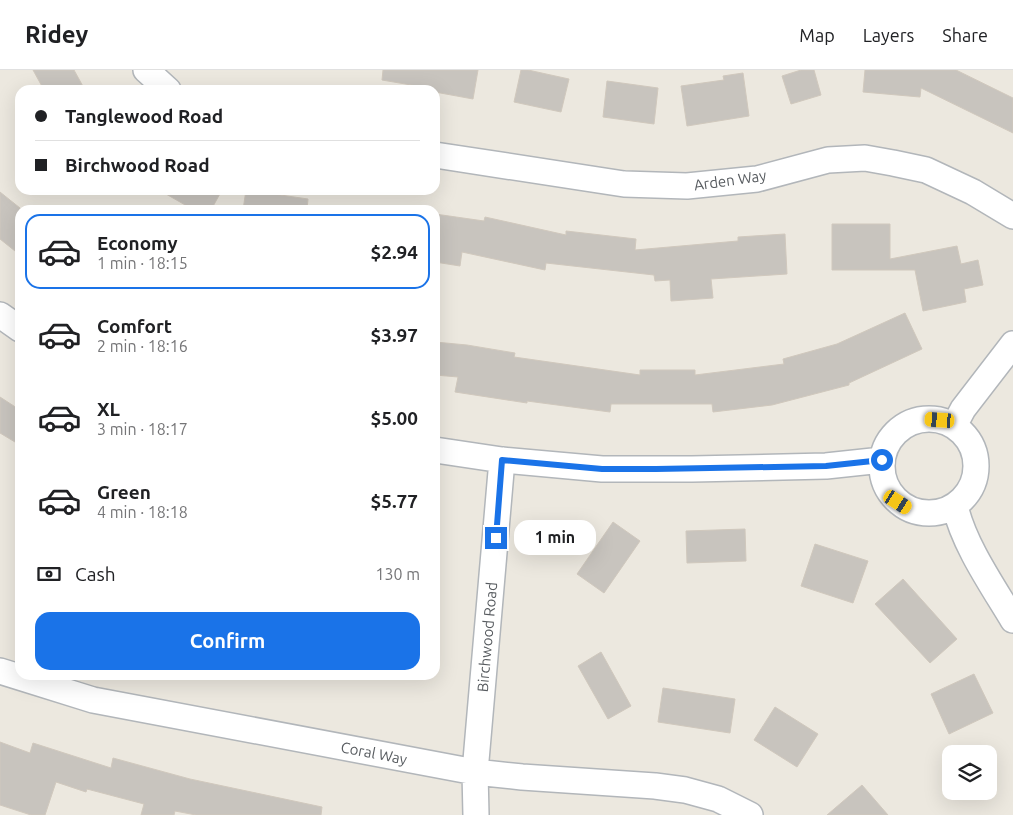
<!DOCTYPE html>
<meta charset="utf-8">
<style>
:root{--surface:#fff;--page:#f6f6f6;--text:#202124;--muted:#757577;--line:#e0e0e0;--accent:#1a73e8}
body{margin:0;font-family:Ubuntu,sans-serif;background:var(--page);color:var(--text);height:100vh;display:flex;flex-direction:column;font-size:19px;white-space:nowrap}
*{box-sizing:border-box;margin:0}
p{font-size:16px;color:var(--muted)}
.icon{flex:none;width:28px;height:28px;fill:none;stroke:currentColor;stroke-width:2;stroke-linecap:round;stroke-linejoin:round}
.map{position:relative;flex:1;overflow:hidden}
.drawer{position:absolute;left:15px;top:135px;width:425px;height:475px;display:flex;flex-direction:column;background:var(--surface);border-radius:15px;box-shadow:0 5px 20px #0002}
.drawer>*{flex:none}
.guide{position:absolute;left:15px;top:15px;width:425px;height:110px;border-radius:15px;box-shadow:0 5px 20px #0002;display:grid;align-content:center;height:110px;padding:0 20px;background:var(--surface)}
.tools{position:absolute;left:942px;top:675px;display:grid;gap:10px}
.tools a{display:grid;place-items:center;width:55px;height:55px;border-radius:10px;background:var(--surface);box-shadow:0 5px 20px #0002;font-size:25px}
.end{position:absolute;width:22px;height:22px;margin:-11px;border:6px solid #1a73e8;background:#fff;box-shadow:0 0 0 2px #fff}
.from{border-radius:50%}
.bubble{position:absolute;height:35px;border-radius:15px;background:var(--surface);box-shadow:0 5px 20px #0002;font-size:16px;font-weight:600;line-height:35px;text-align:center}
.car{position:absolute;width:15px;height:30px;margin:-15px -8px;border-radius:6px;box-shadow:0 0 4px 1px #0007;background:linear-gradient(#f5c518 24%,#345 0 40%,#f5c518 0 76%,#345 0 86%,#f5c518 0)}
.guide b{display:flex;align-items:center;gap:18px;height:48px;font-size:19px}
.guide b+b{border-top:1px solid var(--line)}
.guide i{width:12px;height:12px;background:var(--text)}
ul{padding:9px 0 0;list-style:none}
li{display:flex;align-items:center;gap:15px;height:75px;margin:0 10px 8px;padding:0 10px;border:2px solid transparent;border-radius:15px}
li div{flex:1}
li b{display:block;font-size:19px}
li em{font-style:normal;font-weight:600}
li.selected{border-color:var(--accent)}
li>.icon{width:45px;height:45px;stroke-width:1.5}
.pay{display:flex;align-items:center;gap:12px;height:55px;padding:0 20px;font-size:19px}
.pay p{margin-inline-start:auto}
.button{display:flex;gap:10px;margin-top:auto;padding:10px 20px}
.button a{flex:1;height:58px;border-radius:15px;background:var(--accent);color:#fff;font-size:20px;font-weight:600;line-height:58px;text-align:center}
header{display:flex;align-items:center;gap:30px;box-sizing:border-box;height:70px;padding:0 25px;background:var(--surface);border-bottom:1px solid var(--line)}
header strong{font-size:24px}
nav{display:flex;gap:28px;margin-inline-start:auto;font-size:18px}
.map>svg:first-child{display:block}
.building{fill:#c8c4be;stroke:#d0c8bd}
.lines{fill:none;stroke-linecap:round;stroke-linejoin:round}
.minor-casing{stroke:#b2b6ba;stroke-width:28}
.minor{stroke:#fff;stroke-width:25}
.route{stroke:#1a73e8;stroke-width:6}
.labels{text-anchor:middle;dominant-baseline:central;stroke-width:4;stroke-linejoin:round;paint-order:stroke}
.street-label{font-size:15px;fill:#585c60;stroke:#fff}
</style>
<header>
<strong>Ridey</strong>
<nav><a>Map</a><a>Layers</a><a>Share</a></nav>
</header>
<div class="map">
<svg width="1013" height="745" viewBox="0 0 1013 745">
<rect width="100%" height="100%" fill="#ece8df"/>
<path class="building" d="M33,0H74L85,20H44Z
M383,0H478L473,29L435,22V20L417,19V16L382,10Z
M521,0H528L569,9L561,42L514,32Z
M801,0H814L821,25L791,34L782,6Z
M865,0H956L1013,28V63L921,18L920,27L863,22Z
M743,3L749,46L687,56L681,16L724,10L723,6Z
M607,11L658,18L654,54L603,47Z
M159,120H222L211,140H194Z
M246,120L308,129L307,140H243Z
M0,122L20,138V185L0,169Z
M435,144L484,151L485,147L566,165V161L636,169L635,180L738,171V167L785,164L787,204L711,209L713,228L671,231L670,210L655,211L654,205L546,193L545,200L462,182L460,196L435,192Z
M832,154H890V189L957,176L961,194L978,190L983,215L964,219L966,232L923,241L915,200H832Z
M905,243L922,279L849,313V315L772,335L713,342L712,334H611L610,342L527,331V333L455,322L458,307L435,305V272L467,275L515,283L514,287L640,305V300H695V305L784,294L783,289L837,274Z
M0,327L20,340V375L0,363Z
M613,452L640,471L604,523L577,504Z
M745,459L746,491L687,493L686,461Z
M815,474L868,491L853,533L801,516Z
M903,509L957,569L930,593L875,534Z
M601,582L631,636L608,649L578,596Z
M974,604L993,643L949,664L931,624Z
M663,618L735,629L730,663L658,652Z
M775,637L818,664L797,697L754,670Z
M0,672L30,683L33,673L111,698L113,688L190,709L322,737L321,745H196L175,741L174,745H141L144,734L87,719L86,722L56,712L45,745H31L0,735Z
M862,715L888,745H827Z"/>
<g class="lines">
<g class="minor-casing">
<path id="minor" d="M146,0L168,20
M435,85L624,114L687,116L757,109L828,90L865,88L893,93L926,100L973,122L1013,146
M0,245L20,259
M882 396a47 47 0 1 1 94 0a47 47 0 1 1-94 0Z
M954,356L963,339L1013,274
M435,380L502,390L602,399H692L826,396L882,390
M955,436C964,475 992,515 1013,550
M0,601L93,630L475,702L522,707L655,716L685,720L718,729L750,745
M476,745L475,702L502,390"/>
</g>
<use href="#minor" class="minor"/>
</g>
<g class="lines">
<path class="route" d="M496,468L502,390L602,399H656L826,396L882,390"/>
</g>
<g class="labels">
<g class="street-label">
<text transform="translate(730 110) rotate(-8)">Arden Way</text>
<text transform="translate(487 567) rotate(-85)">Birchwood Road</text>
<text transform="translate(374 683) rotate(11)">Coral Way</text>
</g>
</g>
</svg>
<div class="tools">
<a><svg class="icon" aria-label="layers" viewBox="0 0 24 24"><path d="M12 4l9 5-9 5-9-5zM3 14l9 5 9-5"/></svg></a>
</div>
<i class="end from" style="left:882px;top:390px"></i>
<i class="end" style="left:496px;top:468px"></i>
<div class="bubble" style="left:514px;top:450px;width:82px">1 min</div>
<i class="car" style="left:940px;top:350px;rotate:274deg"></i>
<i class="car" style="left:898px;top:432px;rotate:123deg"></i>
<div class="guide">
<b><i class="from"></i>Tanglewood Road</b>
<b><i></i>Birchwood Road</b>
</div>
<section class="drawer">
<ul>
<li class="selected"><svg class="icon" aria-label="car" viewBox="0 0 24 24"><path d="M5 17H2v-5l4-1 3-4h7l3 4 3 1v5h-3M9 17h6M6 11h13"/><circle cx="7" cy="17" r="2"/><circle cx="17" cy="17" r="2"/></svg><div><b>Economy</b><p>1 min · 18:15</p></div><em>$2.94</em></li>
<li><svg class="icon" aria-label="car" viewBox="0 0 24 24"><path d="M5 17H2v-5l4-1 3-4h7l3 4 3 1v5h-3M9 17h6M6 11h13"/><circle cx="7" cy="17" r="2"/><circle cx="17" cy="17" r="2"/></svg><div><b>Comfort</b><p>2 min · 18:16</p></div><em>$3.97</em></li>
<li><svg class="icon" aria-label="car" viewBox="0 0 24 24"><path d="M5 17H2v-5l4-1 3-4h7l3 4 3 1v5h-3M9 17h6M6 11h13"/><circle cx="7" cy="17" r="2"/><circle cx="17" cy="17" r="2"/></svg><div><b>XL</b><p>3 min · 18:17</p></div><em>$5.00</em></li>
<li><svg class="icon" aria-label="car" viewBox="0 0 24 24"><path d="M5 17H2v-5l4-1 3-4h7l3 4 3 1v5h-3M9 17h6M6 11h13"/><circle cx="7" cy="17" r="2"/><circle cx="17" cy="17" r="2"/></svg><div><b>Green</b><p>4 min · 18:18</p></div><em>$5.77</em></li>
</ul>
<div class="pay"><svg class="icon" aria-label="cash" viewBox="0 0 24 24"><path d="M3 7h18v10H3z"/><circle cx="12" cy="12" r="2"/></svg>Cash<p>130 m</p></div>
<div class="button"><a>Confirm</a></div>
</section>
</div>
